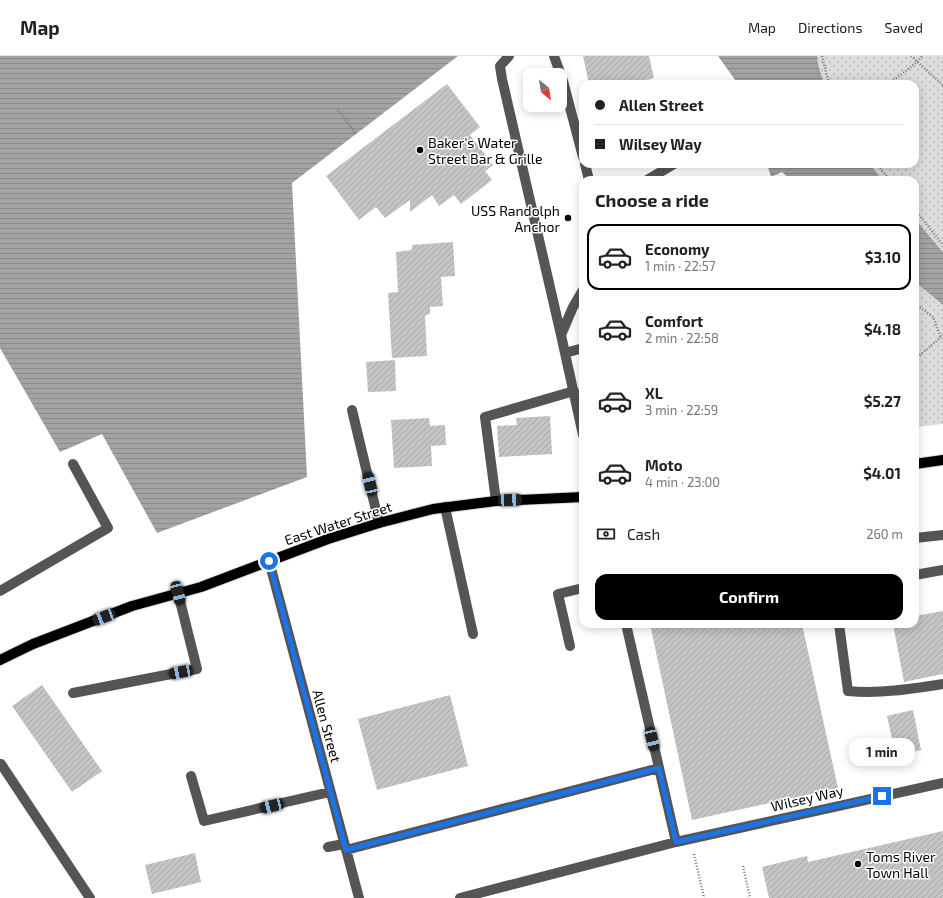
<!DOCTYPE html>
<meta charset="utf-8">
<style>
:root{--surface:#fff;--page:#f2f2f2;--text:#222;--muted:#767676;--line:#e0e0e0;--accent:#000}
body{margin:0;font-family:"Exo 2",sans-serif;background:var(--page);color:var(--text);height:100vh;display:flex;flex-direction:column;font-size:15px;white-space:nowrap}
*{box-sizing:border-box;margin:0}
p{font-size:13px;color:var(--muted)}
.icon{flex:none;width:22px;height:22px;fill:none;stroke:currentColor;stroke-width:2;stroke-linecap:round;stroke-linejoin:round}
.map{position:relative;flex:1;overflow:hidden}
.sheet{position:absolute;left:579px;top:120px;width:340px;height:452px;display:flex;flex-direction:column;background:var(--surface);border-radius:12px;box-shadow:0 2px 10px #0003}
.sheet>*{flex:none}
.top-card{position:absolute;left:579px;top:24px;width:340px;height:88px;border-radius:12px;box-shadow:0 2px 10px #0003;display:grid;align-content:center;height:88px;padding:0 16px;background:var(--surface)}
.needle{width:26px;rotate:150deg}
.fabs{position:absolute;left:523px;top:12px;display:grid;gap:8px}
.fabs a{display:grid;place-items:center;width:44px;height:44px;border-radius:8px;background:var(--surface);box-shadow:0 2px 10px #0003;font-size:20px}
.end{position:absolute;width:18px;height:18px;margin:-9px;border:5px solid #1a73e8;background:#fff;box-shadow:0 0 0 2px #fff}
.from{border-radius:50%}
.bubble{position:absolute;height:28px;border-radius:12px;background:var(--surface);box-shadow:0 2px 10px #0003;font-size:13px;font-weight:700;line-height:28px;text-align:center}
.car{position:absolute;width:12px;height:24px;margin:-12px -6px;border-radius:5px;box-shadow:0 0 3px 1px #0007;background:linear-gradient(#222 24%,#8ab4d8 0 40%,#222 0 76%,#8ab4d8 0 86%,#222 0)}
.top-card b{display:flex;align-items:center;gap:14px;height:38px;font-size:15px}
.top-card b+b{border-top:1px solid var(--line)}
.top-card i{width:10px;height:10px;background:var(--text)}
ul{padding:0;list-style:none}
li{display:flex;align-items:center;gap:12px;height:66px;margin:0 8px 6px;padding:0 8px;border:2px solid transparent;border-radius:12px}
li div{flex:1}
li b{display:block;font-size:15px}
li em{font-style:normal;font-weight:700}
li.selected{border-color:var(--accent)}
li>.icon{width:36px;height:36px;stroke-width:1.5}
h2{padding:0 16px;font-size:18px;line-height:48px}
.pay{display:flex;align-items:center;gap:10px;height:44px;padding:0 16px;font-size:15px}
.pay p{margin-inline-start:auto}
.primary-button{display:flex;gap:8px;margin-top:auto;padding:8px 16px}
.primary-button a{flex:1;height:46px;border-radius:12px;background:var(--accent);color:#fff;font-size:16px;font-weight:700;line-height:46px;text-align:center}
header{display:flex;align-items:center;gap:24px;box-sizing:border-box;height:56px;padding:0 20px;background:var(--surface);border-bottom:1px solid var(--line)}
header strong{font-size:19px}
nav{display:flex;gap:22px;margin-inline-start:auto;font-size:14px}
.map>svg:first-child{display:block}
.grass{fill:url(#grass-dots)}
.water{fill:url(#water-rules)}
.building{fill:url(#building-hatch)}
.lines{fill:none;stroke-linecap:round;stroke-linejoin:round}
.major-casing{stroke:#dbdbdb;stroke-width:12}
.path{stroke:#777;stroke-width:2.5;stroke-dasharray:1 2;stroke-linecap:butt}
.minor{stroke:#555;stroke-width:10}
.major{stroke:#000;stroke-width:10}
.route{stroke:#1a73e8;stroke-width:5}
.poi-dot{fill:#000;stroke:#fff;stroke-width:1.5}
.labels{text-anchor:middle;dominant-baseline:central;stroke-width:3;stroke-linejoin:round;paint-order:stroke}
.poi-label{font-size:14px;fill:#000;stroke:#fff;text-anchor:start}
.street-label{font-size:14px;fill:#000;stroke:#fff}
</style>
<header>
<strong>Map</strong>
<nav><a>Map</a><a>Directions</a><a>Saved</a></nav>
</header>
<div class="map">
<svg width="943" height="842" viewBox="0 0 943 842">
<defs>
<pattern id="grass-dots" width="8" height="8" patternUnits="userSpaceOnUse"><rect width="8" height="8" fill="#dcdcdc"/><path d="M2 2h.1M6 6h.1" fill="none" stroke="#bbb" stroke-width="1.8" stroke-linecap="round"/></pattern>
<pattern id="water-rules" width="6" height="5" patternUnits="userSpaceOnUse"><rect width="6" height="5" fill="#a3a3a3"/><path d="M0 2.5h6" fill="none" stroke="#8b8b8b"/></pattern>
<pattern id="building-hatch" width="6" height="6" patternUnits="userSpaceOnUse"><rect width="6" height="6" fill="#c4c4c4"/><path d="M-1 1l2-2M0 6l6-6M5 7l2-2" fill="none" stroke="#a7a7a7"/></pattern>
</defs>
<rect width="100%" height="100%" fill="#fff"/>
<path class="grass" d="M817,0H943V196L915,163V124H882L870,108H915V28H824L818,8Z
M915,226L943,249V368L915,371Z"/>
<path class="water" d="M0,0H458L292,127L307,421L157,477L102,378L60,396L0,292Z
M718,0H817L818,8L824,28H738Z
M767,108H870L882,124H791L782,116L771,121Z
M915,163L943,196V249L915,226Z"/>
<path class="building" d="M583,0H649L654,22L630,28H589Z
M447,28L480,71L470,79L493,109L485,115L492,124L461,148L454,139L439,150L432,139L410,156V144L385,162L376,151L359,164L326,120Z
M453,186L455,220L441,221L443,250L430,251V258L425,259L427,300L392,302L388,237L398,236L396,196L412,194V189Z
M395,304L396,335L368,336L366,306Z
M550,360L552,398L499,401L497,370L517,369L516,362Z
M429,362L430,370L445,369L446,389L431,390L432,410L394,412L391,364Z
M943,555V618L904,626L893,568H915V560Z
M650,568H802L838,732L692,764Z
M42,629L102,715L72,736L12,650Z
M450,639L468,710L377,734L358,663Z
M913,654L921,694L896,700L887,660Z
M943,775V842H769L762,811L807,800L808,806Z
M195,797L201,826L152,838L145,809Z"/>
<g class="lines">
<g class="major-casing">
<path id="major" d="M915,408L943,404
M0,604L33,588L132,550L201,531L328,483L379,467L433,453L496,445L583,441"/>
</g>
<path class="path" d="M822,0L829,28
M911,0L943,29
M889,28L917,6L922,0
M338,54L356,78
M876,108L890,124
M915,154L943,189
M915,248L933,261L941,282
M915,303L943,280
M694,798L704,842
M743,810L750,842"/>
<path class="minor" d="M509,0L500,10L502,23L561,279L583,379
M554,0L563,25L583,101
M585,108L589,124
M647,124L674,108
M561,279L573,251L583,234
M565,297L583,292
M352,354L379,467
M496,445L485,361L574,335
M445,451L473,578
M915,482L943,479
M269,505L359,842
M915,519L943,514
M0,535L108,472L73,408
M626,568L676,786
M839,568L848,635C880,638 911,633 943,628
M570,590L558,538L583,532
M73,637L197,613L178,537
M1,708L90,842
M191,720L204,765L330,736
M328,791L344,788
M346,794L659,712
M460,842L676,786L943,727"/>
<use href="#major" class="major"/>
</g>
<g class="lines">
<path class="route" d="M269,505L346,794L659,712L676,786L882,740"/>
</g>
<g class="poi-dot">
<circle cx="420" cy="94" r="4"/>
<circle cx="568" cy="162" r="4"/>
<circle cx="858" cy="808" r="4"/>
</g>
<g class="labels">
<g class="poi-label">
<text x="428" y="86">Baker's Water<tspan x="428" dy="16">Street Bar &amp; Grille</tspan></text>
<text x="560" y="154" text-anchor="end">USS Randolph<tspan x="560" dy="16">Anchor</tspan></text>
<text x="866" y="800">Toms River<tspan x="866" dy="16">Town Hall</tspan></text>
</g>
<g class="street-label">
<text transform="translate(338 467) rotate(-18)">East Water Street</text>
<text transform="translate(327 670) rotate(75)">Allen Street</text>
<text transform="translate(807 742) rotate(-13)">Wilsey Way</text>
</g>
</g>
</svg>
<div class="fabs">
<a><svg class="needle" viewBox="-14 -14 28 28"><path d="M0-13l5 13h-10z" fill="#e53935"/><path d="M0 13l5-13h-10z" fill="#767676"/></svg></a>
</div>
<i class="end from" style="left:269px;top:505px"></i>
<i class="end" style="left:882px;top:740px"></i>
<div class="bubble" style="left:849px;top:682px;width:66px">1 min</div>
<i class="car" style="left:370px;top:428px;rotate:347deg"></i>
<i class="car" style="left:510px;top:444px;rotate:88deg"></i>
<i class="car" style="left:178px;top:537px;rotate:166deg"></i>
<i class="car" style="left:104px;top:561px;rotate:249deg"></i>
<i class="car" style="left:181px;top:616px;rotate:259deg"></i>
<i class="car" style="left:652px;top:683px;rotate:167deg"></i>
<i class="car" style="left:272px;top:750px;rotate:257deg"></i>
<div class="top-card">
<b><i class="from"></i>Allen Street</b>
<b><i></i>Wilsey Way</b>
</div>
<section class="sheet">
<h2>Choose a ride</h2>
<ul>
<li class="selected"><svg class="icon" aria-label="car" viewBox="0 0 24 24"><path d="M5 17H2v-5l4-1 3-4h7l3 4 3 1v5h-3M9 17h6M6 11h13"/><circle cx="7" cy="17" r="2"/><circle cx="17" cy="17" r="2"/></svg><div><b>Economy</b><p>1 min · 22:57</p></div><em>$3.10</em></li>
<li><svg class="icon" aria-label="car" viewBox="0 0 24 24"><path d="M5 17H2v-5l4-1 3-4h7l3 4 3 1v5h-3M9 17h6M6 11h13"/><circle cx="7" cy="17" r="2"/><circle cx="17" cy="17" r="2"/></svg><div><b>Comfort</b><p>2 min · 22:58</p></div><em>$4.18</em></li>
<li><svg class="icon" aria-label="car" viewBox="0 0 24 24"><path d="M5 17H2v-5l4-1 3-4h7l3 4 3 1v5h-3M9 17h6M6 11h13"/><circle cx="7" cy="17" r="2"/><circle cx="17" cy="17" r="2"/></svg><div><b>XL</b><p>3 min · 22:59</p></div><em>$5.27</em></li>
<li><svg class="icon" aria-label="car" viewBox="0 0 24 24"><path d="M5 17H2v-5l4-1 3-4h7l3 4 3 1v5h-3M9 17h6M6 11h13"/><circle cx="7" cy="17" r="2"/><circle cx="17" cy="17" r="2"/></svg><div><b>Moto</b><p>4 min · 23:00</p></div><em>$4.01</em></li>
</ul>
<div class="pay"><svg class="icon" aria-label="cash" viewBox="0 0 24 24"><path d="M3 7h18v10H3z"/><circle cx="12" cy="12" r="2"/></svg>Cash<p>260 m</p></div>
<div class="primary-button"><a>Confirm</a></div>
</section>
</div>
